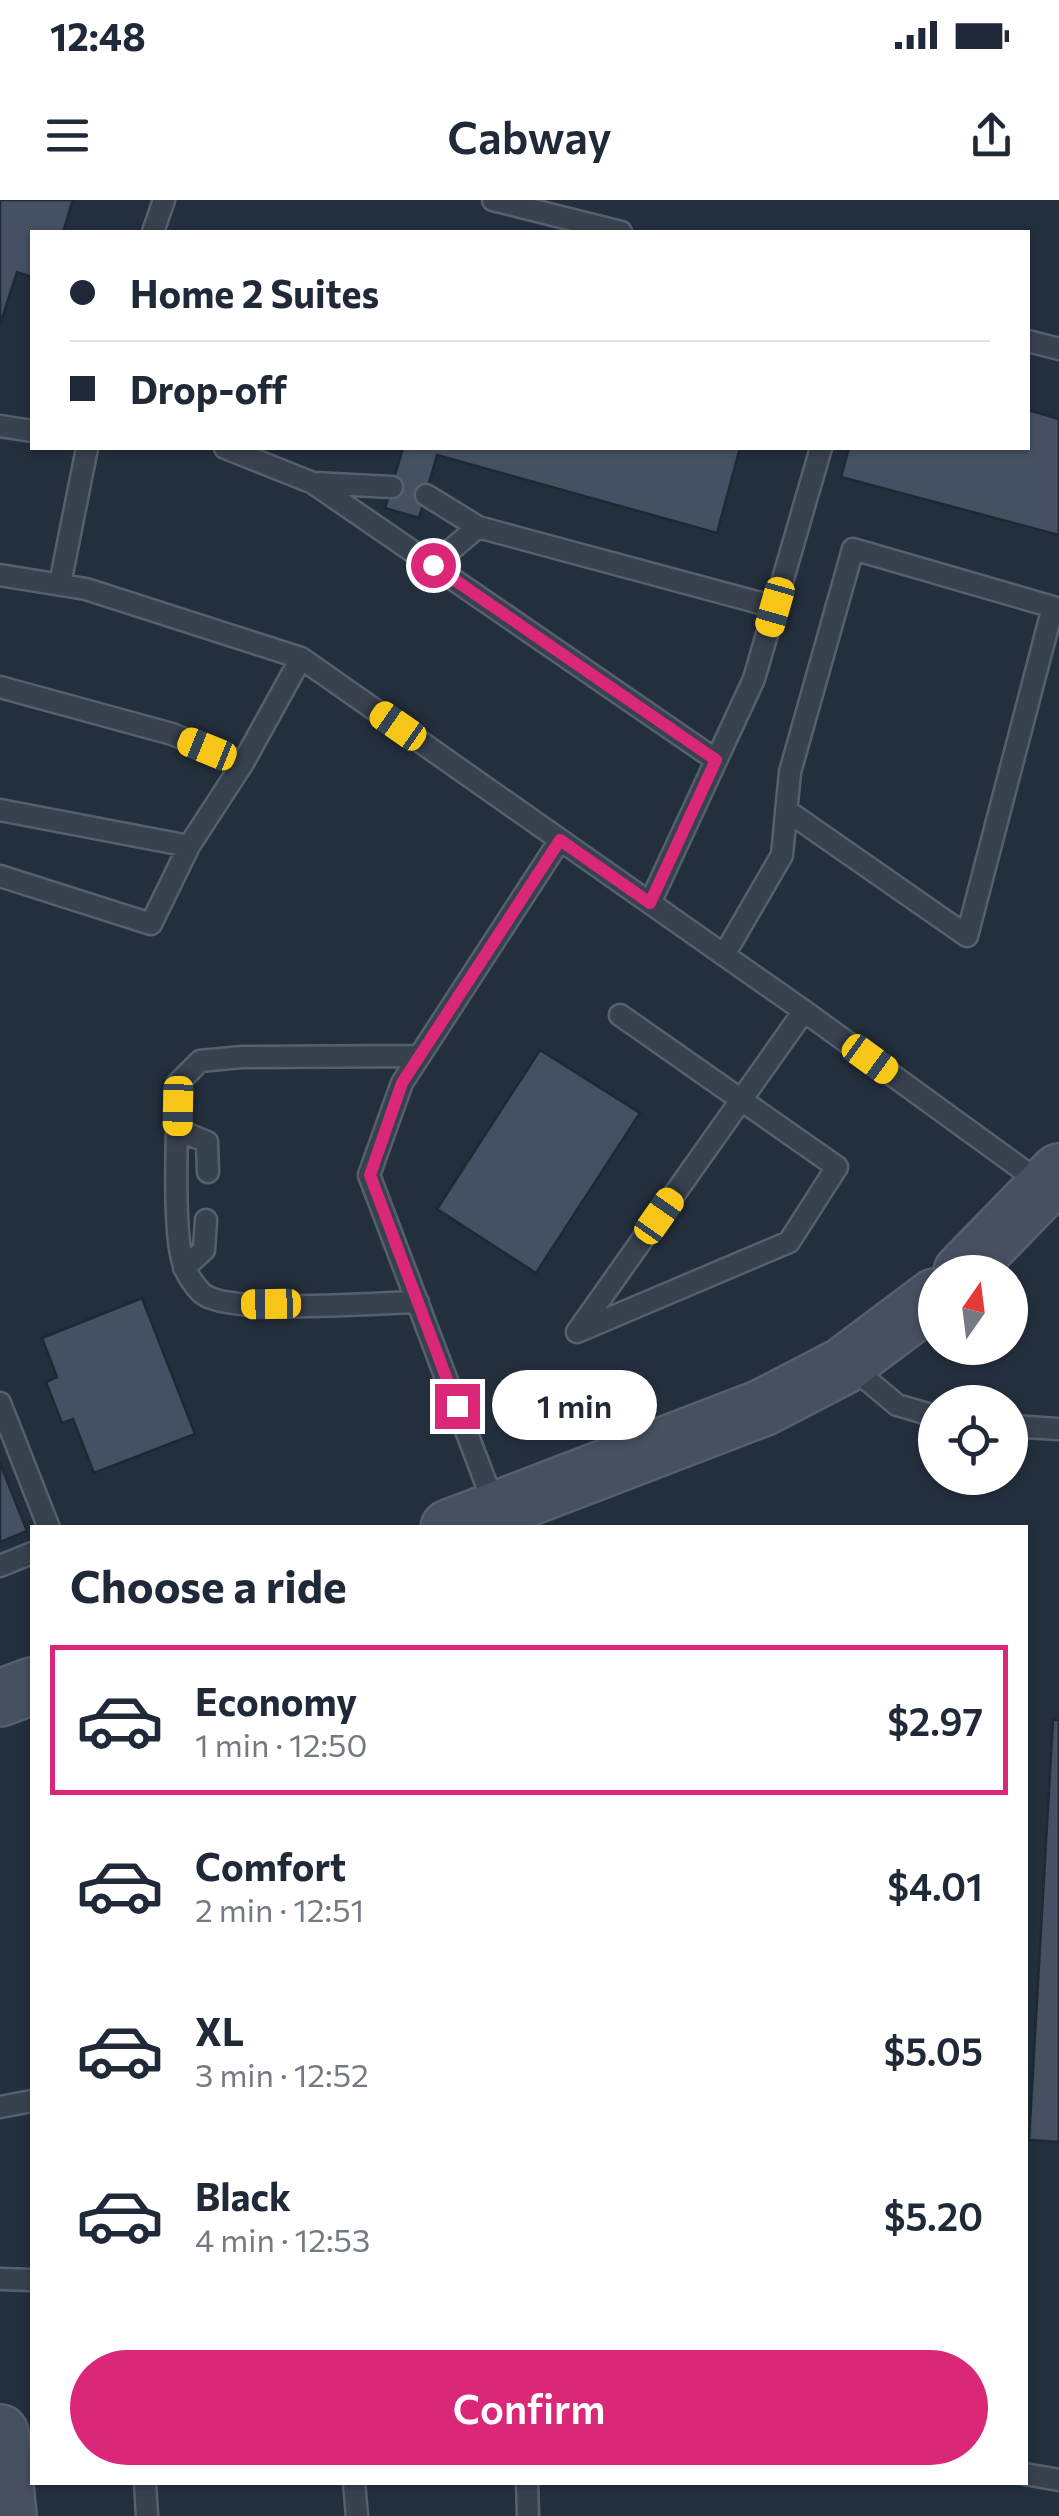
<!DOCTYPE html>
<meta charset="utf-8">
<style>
:root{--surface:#fff;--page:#f2f2f3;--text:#1f2937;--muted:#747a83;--line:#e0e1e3;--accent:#db2777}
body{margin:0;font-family:Commissioner,sans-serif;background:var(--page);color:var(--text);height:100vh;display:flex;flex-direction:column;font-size:38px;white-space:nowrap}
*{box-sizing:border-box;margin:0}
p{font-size:32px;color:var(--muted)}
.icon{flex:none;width:55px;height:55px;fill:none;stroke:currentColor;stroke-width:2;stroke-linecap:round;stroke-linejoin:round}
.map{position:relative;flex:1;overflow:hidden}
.panel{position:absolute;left:30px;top:1325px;width:998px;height:960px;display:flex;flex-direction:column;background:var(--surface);border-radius:0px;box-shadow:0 2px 8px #0004}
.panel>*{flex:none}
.top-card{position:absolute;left:30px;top:30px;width:1000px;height:220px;border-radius:0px;box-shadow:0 2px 8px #0004;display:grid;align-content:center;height:220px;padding:0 40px;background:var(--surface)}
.needle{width:65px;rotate:14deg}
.fabs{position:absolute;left:918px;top:1055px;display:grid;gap:20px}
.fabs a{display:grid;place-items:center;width:110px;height:110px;border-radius:50%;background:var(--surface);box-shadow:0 2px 8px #0004;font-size:50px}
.end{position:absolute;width:45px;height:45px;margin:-22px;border:12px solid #db2777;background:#fff;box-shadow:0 0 0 5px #fff}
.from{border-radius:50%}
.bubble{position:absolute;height:70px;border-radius:35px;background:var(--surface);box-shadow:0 2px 8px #0004;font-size:32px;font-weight:600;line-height:70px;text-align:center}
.car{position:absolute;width:30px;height:60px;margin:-30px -15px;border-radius:12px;box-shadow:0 0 8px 2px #0007;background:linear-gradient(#f5c518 24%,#345 0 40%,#f5c518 0 76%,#345 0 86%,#f5c518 0)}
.top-card b{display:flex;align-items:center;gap:35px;height:95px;font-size:38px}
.top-card b+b{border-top:2px solid var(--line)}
.top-card i{width:25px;height:25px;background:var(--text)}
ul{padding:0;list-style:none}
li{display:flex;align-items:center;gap:30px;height:150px;margin:0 20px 15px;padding:0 20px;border:5px solid transparent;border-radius:0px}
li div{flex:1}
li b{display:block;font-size:38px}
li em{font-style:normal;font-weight:600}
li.selected{border-color:var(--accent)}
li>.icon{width:90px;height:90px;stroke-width:1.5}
h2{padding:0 40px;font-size:45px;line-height:120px}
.action{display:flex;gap:20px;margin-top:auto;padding:20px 40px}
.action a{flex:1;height:115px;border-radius:60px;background:var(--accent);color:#fff;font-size:40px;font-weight:600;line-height:115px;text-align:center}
.status{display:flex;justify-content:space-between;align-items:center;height:70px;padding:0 50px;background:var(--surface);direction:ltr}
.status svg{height:28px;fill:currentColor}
header{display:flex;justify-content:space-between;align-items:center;height:130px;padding:0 40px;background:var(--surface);font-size:45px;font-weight:600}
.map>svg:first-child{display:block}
.building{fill:#455162;stroke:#1f2835;stroke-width:2.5}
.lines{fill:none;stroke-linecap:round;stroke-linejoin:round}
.lane-casing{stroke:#565f6c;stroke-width:25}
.secondary-casing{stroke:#565f6c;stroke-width:60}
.lane{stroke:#38414e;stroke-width:20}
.secondary{stroke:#465061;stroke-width:55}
.route{stroke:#db2777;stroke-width:12}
</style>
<div class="status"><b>12:48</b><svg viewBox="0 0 49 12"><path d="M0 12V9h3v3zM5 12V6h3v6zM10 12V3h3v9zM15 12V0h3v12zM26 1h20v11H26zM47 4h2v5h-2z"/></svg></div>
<header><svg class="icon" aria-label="menu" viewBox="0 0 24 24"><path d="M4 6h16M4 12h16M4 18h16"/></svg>Cabway<svg class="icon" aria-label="share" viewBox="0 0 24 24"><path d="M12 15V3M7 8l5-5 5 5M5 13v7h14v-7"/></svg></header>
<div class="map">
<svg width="1059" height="2316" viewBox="0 0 1059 2316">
<rect width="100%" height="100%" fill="#242f3e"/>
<path class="building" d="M0,0H73L63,32H32V77L17,72L0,125Z
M1028,210L1059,219V335L841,277L849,248H1028Z
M403,248H740L717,333L437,255L419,318L385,308Z
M540,850L640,913L536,1073L437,1009Z
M142,1098L195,1234L94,1273L73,1219L62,1223L46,1182L57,1177L42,1138Z
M0,1263L27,1331L0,1342Z
M1053,1520H1059V1942L1029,1940Z"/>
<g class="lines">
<g class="lane-casing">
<path id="lane" d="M493,0L621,32
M153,32L164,0
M1028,141L1059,149
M0,226L32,231
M225,248L313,283L716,560
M314,283L392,287
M426,295L478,327
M433,365L478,327L775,407
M0,375L86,389L301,458L804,811L1045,986
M60,384L87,248
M0,487L172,534L243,563L189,646L151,724L0,676
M243,563L301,458
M0,610L189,646
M650,703L754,479L821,248
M724,755L782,655L790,572L853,349L1053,407L967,736L786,610
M620,815L837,967L789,1042L577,1132L804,811
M418,856L242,857L200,861L178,883C178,922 171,1037 185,1068C187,1075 197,1089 203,1094C231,1115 376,1103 418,1102
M178,930L207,942L208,972
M184,1068L204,1050L206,1020
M848,1164L897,1205L935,1216
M0,1203L49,1328
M1010,1226L1059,1229
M495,1307L369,975L402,883L560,640
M0,1366L32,1353
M0,1907L32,1901
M0,2079L32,2080
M1025,2274L1059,2280
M145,2282L147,2316
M354,2282L357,2316
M527,2282L528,2316"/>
</g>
<g class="secondary-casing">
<path id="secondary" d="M962,1072L1059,972
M449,1328L762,1208L843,1166L935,1097
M0,1498L32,1486
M0,2233L8,2316"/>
</g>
<use href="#lane" class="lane"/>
<use href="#secondary" class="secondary"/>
</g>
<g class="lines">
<path class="route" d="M433,365L716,560L650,703L560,640L402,883L370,975L457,1206"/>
</g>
</svg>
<div class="fabs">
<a><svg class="needle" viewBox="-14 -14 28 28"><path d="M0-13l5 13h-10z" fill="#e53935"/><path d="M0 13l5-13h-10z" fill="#747a83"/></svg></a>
<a><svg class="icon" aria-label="locate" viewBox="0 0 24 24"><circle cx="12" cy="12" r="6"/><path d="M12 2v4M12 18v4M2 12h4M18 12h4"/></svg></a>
</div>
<i class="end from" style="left:433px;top:365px"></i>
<i class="end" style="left:457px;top:1206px"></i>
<div class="bubble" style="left:492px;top:1170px;width:165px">1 min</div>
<i class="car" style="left:775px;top:407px;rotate:196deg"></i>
<i class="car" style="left:398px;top:526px;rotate:305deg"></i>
<i class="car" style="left:207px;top:549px;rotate:292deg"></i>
<i class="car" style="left:870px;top:859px;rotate:126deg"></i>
<i class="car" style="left:178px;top:906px;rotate:181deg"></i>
<i class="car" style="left:659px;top:1016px;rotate:35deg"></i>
<i class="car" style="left:271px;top:1104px;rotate:269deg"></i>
<div class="top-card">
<b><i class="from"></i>Home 2 Suites</b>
<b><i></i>Drop-off</b>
</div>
<section class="panel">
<h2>Choose a ride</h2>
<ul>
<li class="selected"><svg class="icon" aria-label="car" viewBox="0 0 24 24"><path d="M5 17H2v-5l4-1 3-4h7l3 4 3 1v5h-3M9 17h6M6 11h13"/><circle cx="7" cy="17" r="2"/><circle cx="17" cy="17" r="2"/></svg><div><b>Economy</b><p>1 min · 12:50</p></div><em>$2.97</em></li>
<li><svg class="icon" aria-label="car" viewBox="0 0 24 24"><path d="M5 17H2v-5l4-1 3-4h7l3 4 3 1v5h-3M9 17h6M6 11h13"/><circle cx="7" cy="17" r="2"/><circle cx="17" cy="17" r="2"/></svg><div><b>Comfort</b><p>2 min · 12:51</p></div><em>$4.01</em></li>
<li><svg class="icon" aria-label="car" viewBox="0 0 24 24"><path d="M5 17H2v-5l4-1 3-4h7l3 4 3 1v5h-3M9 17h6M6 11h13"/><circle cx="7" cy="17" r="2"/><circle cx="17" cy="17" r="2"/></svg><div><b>XL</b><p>3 min · 12:52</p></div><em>$5.05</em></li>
<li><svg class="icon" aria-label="car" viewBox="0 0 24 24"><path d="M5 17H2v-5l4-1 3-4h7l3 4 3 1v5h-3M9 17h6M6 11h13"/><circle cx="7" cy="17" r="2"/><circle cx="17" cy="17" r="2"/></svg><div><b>Black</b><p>4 min · 12:53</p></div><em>$5.20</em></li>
</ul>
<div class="action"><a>Confirm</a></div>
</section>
</div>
